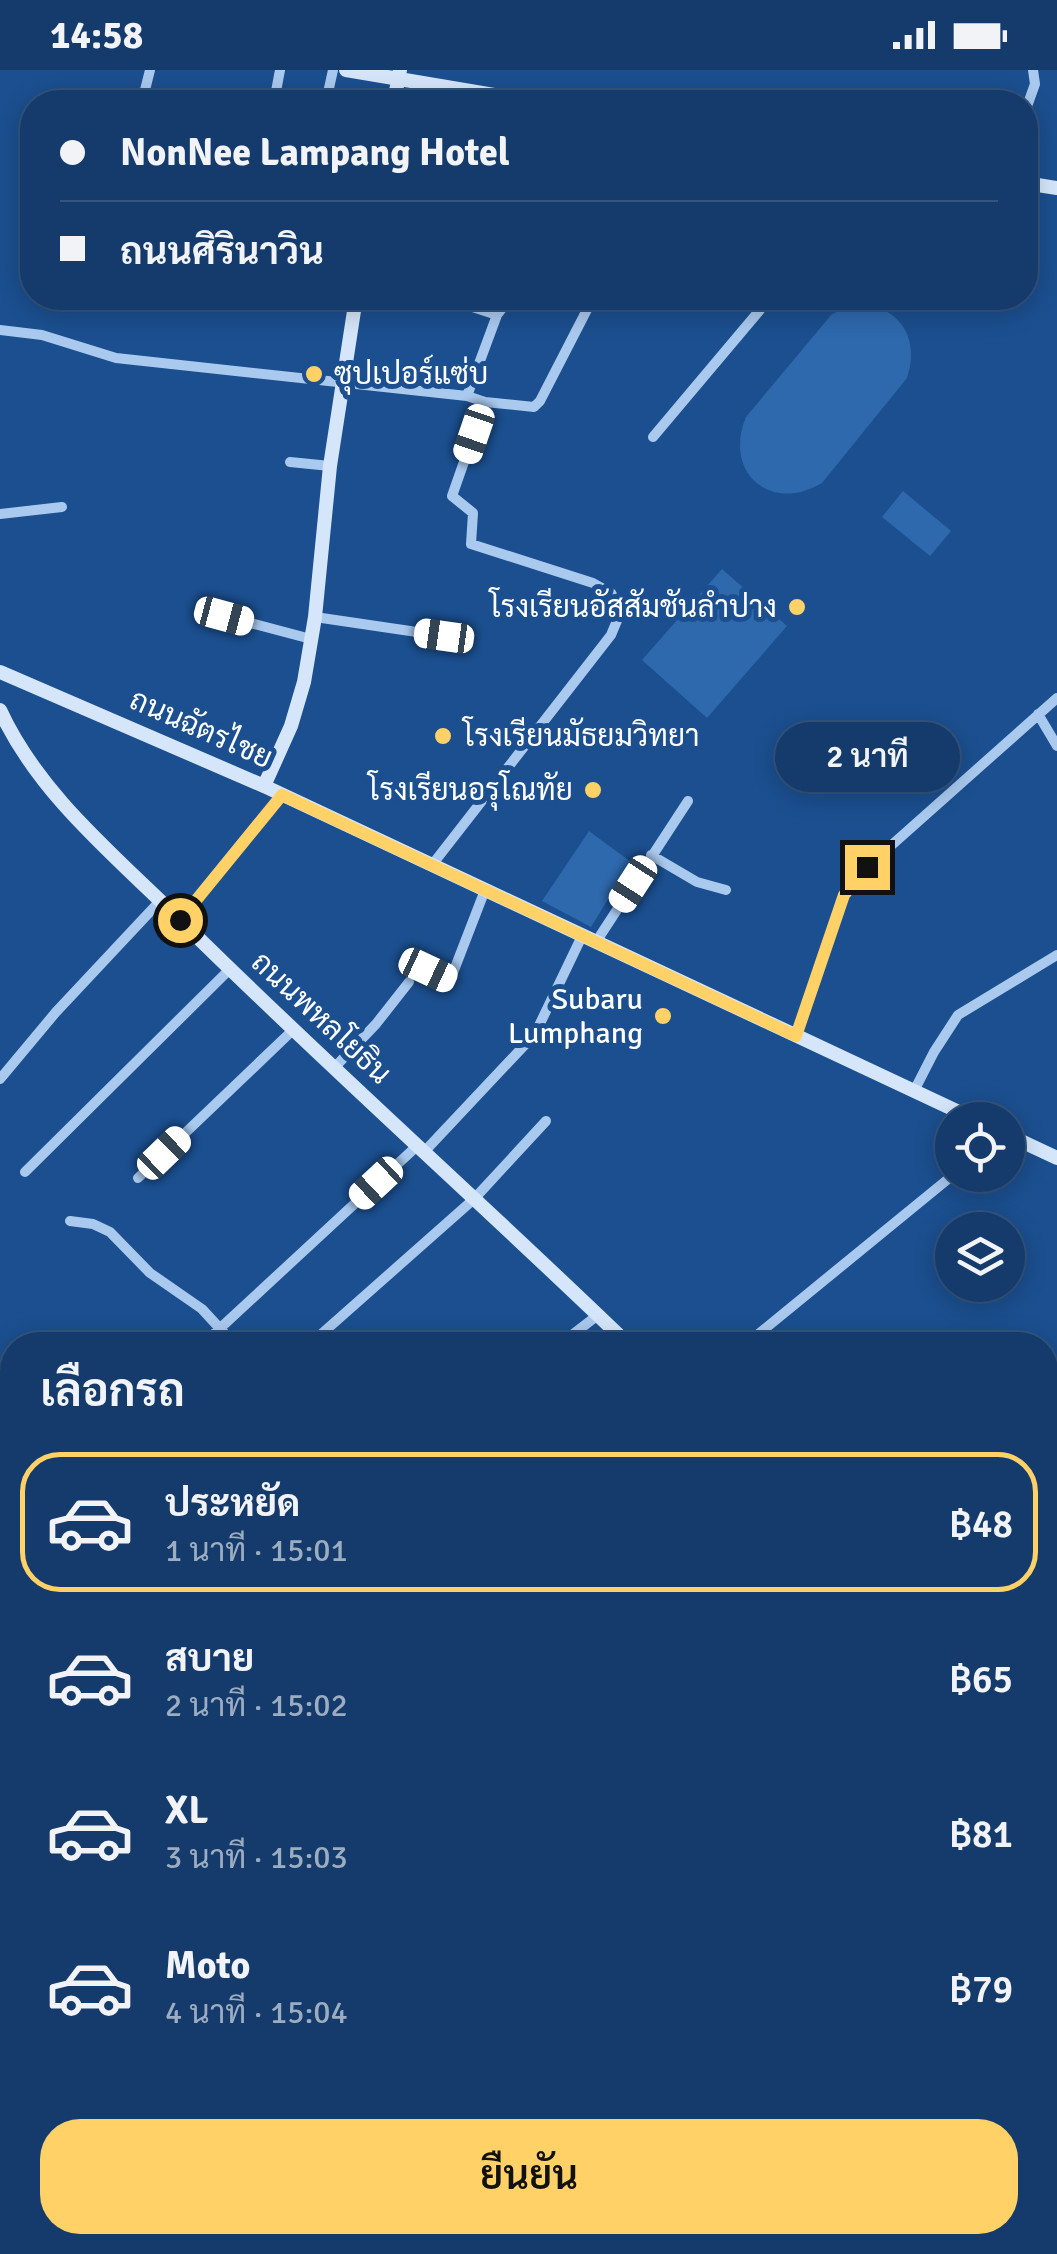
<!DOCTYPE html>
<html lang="th">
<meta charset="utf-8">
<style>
:root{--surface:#143b6b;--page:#214673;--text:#f1f3f6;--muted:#9dadc1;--line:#33557e;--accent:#ffd166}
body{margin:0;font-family:Signika,Sarabun,sans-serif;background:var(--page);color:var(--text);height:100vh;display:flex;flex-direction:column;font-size:38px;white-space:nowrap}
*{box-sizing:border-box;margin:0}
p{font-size:32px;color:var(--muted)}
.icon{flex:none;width:55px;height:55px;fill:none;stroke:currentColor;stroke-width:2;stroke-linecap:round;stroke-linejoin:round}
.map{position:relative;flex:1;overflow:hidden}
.drawer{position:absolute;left:0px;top:1262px;width:1058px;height:922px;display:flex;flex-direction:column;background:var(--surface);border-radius:40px 40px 0 0;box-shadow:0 5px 25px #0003,0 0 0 2px var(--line)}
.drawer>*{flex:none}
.banner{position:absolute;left:20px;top:20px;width:1018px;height:220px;border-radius:40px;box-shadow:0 5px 25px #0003,0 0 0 2px var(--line);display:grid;align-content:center;height:220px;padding:0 40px;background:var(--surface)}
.controls{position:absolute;left:935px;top:1032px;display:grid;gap:20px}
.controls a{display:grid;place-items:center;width:90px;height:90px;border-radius:50%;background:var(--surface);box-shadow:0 5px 25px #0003,0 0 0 2px var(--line);font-size:50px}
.end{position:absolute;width:45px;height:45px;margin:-22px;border:12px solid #ffd166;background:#111;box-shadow:0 0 0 5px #111}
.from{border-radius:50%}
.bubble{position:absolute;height:70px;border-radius:35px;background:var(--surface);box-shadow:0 5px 25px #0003,0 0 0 2px var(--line);font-size:32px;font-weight:600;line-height:70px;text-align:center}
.car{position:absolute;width:30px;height:60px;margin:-30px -15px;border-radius:12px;box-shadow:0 0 8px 2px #0007;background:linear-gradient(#fff 24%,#345 0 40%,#fff 0 76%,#345 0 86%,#fff 0)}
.banner b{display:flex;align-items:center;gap:35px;height:95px;font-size:38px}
.banner b+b{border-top:2px solid var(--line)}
.banner i{width:25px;height:25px;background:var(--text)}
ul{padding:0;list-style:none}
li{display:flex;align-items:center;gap:30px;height:140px;margin:0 20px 15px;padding:0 20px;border:5px solid transparent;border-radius:40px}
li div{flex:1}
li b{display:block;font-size:38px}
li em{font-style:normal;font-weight:600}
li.current{border-color:var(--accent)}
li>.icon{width:90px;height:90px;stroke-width:1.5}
h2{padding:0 40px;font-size:45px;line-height:120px}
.action{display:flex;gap:20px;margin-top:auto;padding:20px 40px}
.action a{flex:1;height:115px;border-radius:40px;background:var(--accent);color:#111;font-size:40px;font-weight:600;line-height:115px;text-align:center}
.status{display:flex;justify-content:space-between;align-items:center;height:70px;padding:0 50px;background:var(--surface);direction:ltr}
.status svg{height:28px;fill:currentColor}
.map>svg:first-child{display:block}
.green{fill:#2e69ad}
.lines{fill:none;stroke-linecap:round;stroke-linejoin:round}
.street{stroke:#a9c9ee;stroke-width:10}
.secondary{stroke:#d6e6fa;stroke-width:14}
.highway{stroke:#fff;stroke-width:18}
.route{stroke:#ffd166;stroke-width:12}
.poi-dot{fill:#ffd166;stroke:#1b4f8f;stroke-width:4}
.labels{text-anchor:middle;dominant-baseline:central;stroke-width:10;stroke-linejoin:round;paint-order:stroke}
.poi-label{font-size:30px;fill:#fff;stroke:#1b4f8f;text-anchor:end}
.street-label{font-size:30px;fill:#fff;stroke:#1b4f8f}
</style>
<div class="status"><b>14:58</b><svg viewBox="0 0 49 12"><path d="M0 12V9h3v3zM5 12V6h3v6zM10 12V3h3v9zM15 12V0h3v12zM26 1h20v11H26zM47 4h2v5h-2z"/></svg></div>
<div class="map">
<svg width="1057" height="2184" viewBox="0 0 1057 2184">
<rect width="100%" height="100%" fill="#1b4f8f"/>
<path class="green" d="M860,233C901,238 920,269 907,308L822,413C770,444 723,402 746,347L832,244Z
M903,421L951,461L930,486L882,447Z
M722,499L787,556L707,648L642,590Z
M589,761L631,792L591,857L542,831Z
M1045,2159L1057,2178V2184H752L759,2172H940L948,2177L950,2172H1045Z"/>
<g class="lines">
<path class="street" d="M142,32L150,0
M274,32L280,0
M326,32L333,0
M1025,42L1035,14L1033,0
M445,228L497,245
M0,260L42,265L116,288L467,326L485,332L534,337L540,331L593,228
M467,326L497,245L510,228
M653,367L770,228
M290,392L330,396
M0,444L62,437
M224,546L311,569
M315,547L444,566
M1038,644L1057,676
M651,785L697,812L726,820
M432,795L611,565L621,541L611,523L593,513L471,474L473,443L452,426L485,332
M180,850L282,725
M596,872L688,731
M428,900L451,908L485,820
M796,966L844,825L867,797L1057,628
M334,998L376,954L409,912
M0,1009L56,942L160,831
M914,1021L934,982L958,945L1057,885
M424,1082L535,964L582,866
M25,1102L229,900
M138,1108L293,960
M70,1151L93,1154L110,1162L150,1203L202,1239L235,1275
M202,1275L417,1076
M309,1275L474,1129L546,1051
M559,1275L598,1245
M745,1275L953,1105
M0,1856L12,1862
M1045,1897L1057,1908
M0,1937L12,1944
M1045,1996L1057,2007
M0,2024L12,2011
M0,2100L12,2106
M139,2172L160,2184
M300,2172L322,2184
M459,2172L482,2184
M623,2172L647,2184
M949,2172L964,2180
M378,2184L384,2172
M742,2184L748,2172"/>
<path class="secondary" d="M346,0L536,32
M394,32L400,0
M1025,113L1057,118
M0,602L264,716L976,1050
M0,640C38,723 113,784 177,847C324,993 480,1131 629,1275
M264,716L291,656L304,612L315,547L330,396L356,228
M1008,1065L1057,1088
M0,1396L12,1403
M1045,1404L1057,1391
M1045,1432L1057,1418
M1045,1457L1057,1443
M0,1477L12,1484
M1045,1484L1057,1470
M1045,1664L1057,1675
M1045,2028L1057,2041
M1045,2141L1057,2159"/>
<path class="highway" d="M0,1429L12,1435
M0,1446L12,1452
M1045,2069L1057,2085
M1045,2099L1057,2115"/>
</g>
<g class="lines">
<path class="route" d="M180,850L282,725L796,966L844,825L867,797"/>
</g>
<g class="poi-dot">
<circle cx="314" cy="304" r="10"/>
<circle cx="797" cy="537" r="10"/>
<circle cx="443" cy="666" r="10"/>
<circle cx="593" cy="720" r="10"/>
<circle cx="663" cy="946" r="10"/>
</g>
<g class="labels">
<g class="poi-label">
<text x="334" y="304" text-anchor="start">ซุปเปอร์แซ่บ</text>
<text x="777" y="537">โรงเรียนอัสสัมชันลำปาง</text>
<text x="463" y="666" text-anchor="start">โรงเรียนมัธยมวิทยา</text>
<text x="573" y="720">โรงเรียนอรุโณทัย</text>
<text x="643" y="929">Subaru<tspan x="643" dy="34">Lumphang</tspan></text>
</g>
<g class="street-label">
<text transform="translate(201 659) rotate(24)">ถนนฉัตรไชย</text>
<text transform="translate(321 948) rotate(43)">ถนนพหลโยธิน</text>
</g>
</g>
</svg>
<div class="controls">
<a><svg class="icon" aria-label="locate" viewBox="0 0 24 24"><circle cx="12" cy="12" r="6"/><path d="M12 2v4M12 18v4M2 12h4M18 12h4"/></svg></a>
<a><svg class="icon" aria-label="layers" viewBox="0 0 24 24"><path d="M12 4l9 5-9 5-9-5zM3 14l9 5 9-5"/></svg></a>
</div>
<i class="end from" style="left:180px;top:850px"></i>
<i class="end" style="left:867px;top:797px"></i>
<div class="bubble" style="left:775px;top:652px;width:185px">2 นาที</div>
<i class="car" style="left:474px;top:364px;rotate:199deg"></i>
<i class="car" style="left:224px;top:546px;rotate:105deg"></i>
<i class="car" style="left:444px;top:566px;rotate:278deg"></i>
<i class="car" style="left:633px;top:814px;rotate:213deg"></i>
<i class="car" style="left:428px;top:900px;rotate:115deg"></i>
<i class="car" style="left:164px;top:1083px;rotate:46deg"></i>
<i class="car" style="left:376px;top:1113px;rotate:227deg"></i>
<div class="banner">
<b><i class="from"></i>NonNee Lampang Hotel</b>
<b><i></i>ถนนศิรินาวิน</b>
</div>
<section class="drawer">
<h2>เลือกรถ</h2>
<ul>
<li class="current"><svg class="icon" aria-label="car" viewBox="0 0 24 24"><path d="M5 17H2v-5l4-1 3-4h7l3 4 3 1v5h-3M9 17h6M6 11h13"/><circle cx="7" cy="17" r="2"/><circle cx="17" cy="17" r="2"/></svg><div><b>ประหยัด</b><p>1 นาที · 15:01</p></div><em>฿48</em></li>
<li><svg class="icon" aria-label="car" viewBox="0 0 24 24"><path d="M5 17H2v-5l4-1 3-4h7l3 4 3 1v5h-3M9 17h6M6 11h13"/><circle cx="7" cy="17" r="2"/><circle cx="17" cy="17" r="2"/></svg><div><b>สบาย</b><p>2 นาที · 15:02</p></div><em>฿65</em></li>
<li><svg class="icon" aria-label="car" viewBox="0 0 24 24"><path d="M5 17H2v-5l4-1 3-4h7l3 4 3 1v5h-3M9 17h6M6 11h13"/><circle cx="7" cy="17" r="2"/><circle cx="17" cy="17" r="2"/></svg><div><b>XL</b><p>3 นาที · 15:03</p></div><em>฿81</em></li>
<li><svg class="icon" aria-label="car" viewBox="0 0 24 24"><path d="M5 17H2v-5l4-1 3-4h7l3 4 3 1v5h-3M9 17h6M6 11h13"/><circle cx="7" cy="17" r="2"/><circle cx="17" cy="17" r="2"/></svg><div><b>Moto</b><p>4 นาที · 15:04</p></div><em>฿79</em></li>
</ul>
<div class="action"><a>ยืนยัน</a></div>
</section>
</div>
